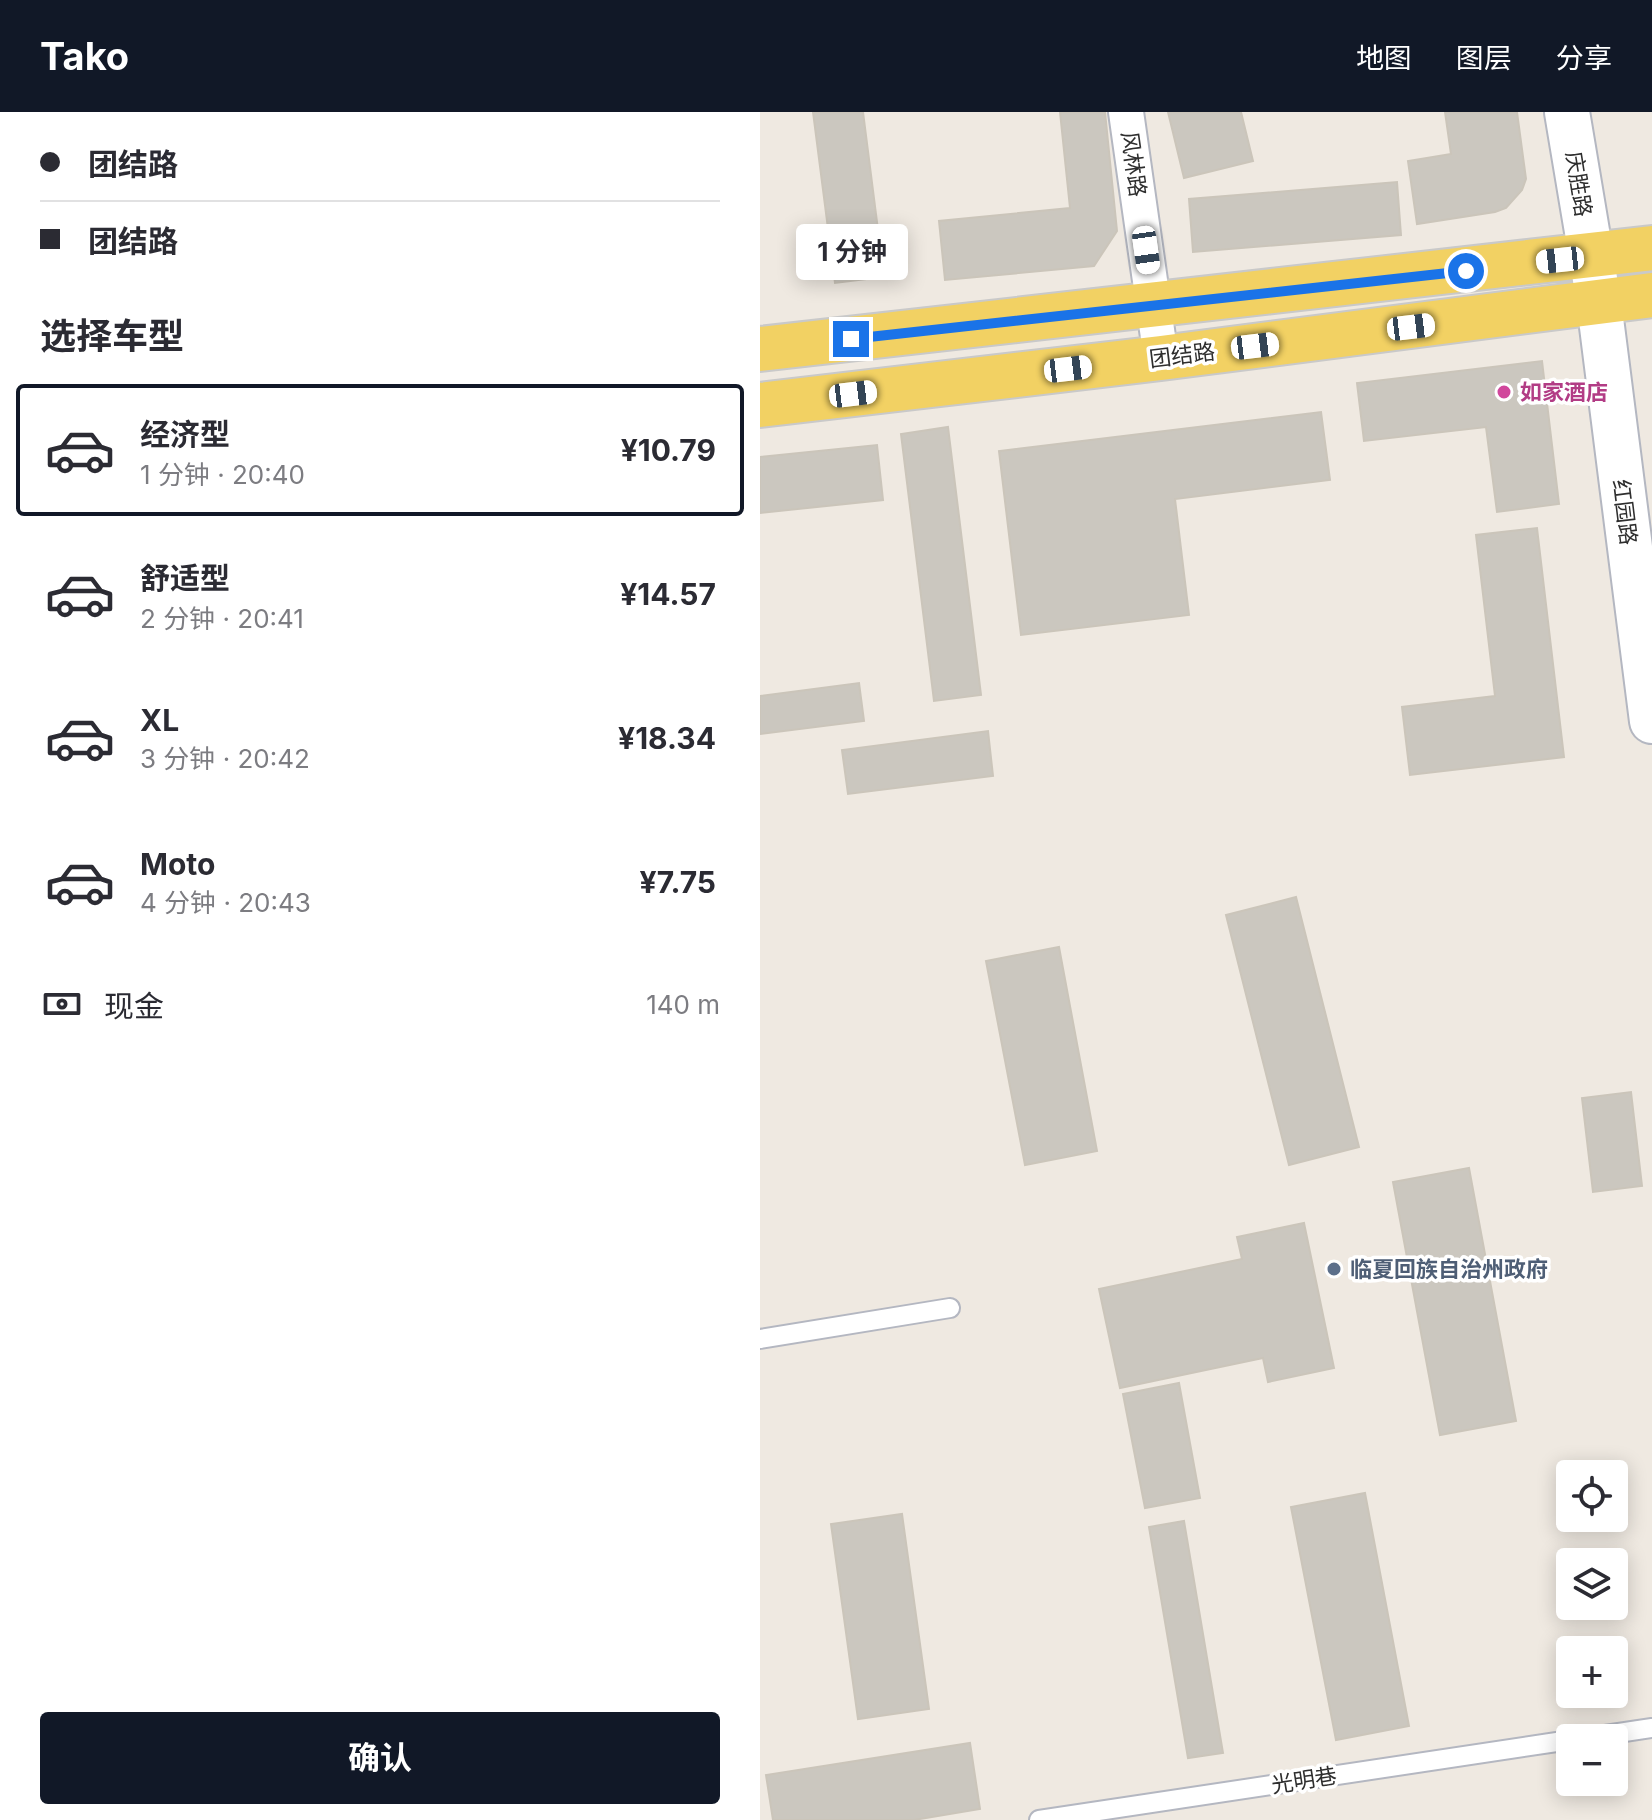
<!DOCTYPE html>
<html lang="zh">
<meta charset="utf-8">
<style>
:root{--surface:#fff;--page:#f7f7f7;--text:#2b2b33;--muted:#7c7c81;--line:#e1e1e2;--accent:#111827}
body{margin:0;font-family:Inter,"Noto Sans SC",sans-serif;background:var(--page);color:var(--text);height:100vh;display:flex;flex-direction:column;font-size:30px;white-space:nowrap}
*{box-sizing:border-box;margin:0}
p{font-size:26px;color:var(--muted)}
.icon{flex:none;width:44px;height:44px;fill:none;stroke:currentColor;stroke-width:2;stroke-linecap:round;stroke-linejoin:round}
.map{position:relative;flex:1;overflow:hidden}
.side{display:flex;flex-direction:column;background:var(--surface);width:760px}
.side>*{flex:none}
.hud{display:grid;align-content:center;height:176px;padding:0 40px;background:var(--surface)}
.controls{position:absolute;left:796px;top:1348px;display:grid;gap:16px}
.controls a{display:grid;place-items:center;width:72px;height:72px;border-radius:8px;background:var(--surface);box-shadow:0 4px 20px #0003;font-size:40px}
.end{position:absolute;width:36px;height:36px;margin:-18px;border:10px solid #1a73e8;background:#fff;box-shadow:0 0 0 4px #fff}
.from{border-radius:50%}
.bubble{position:absolute;height:56px;border-radius:8px;background:var(--surface);box-shadow:0 4px 20px #0003;font-size:26px;font-weight:700;line-height:56px;text-align:center}
.car{position:absolute;width:24px;height:48px;margin:-24px -12px;border-radius:10px;box-shadow:0 0 6px 2px #0007;background:linear-gradient(#fff 24%,#345 0 40%,#fff 0 76%,#345 0 86%,#fff 0)}
.hud b{display:flex;align-items:center;gap:28px;height:76px;font-size:30px}
.hud b+b{border-top:2px solid var(--line)}
.hud i{width:20px;height:20px;background:var(--text)}
ul{padding:0;list-style:none}
li{display:flex;align-items:center;gap:24px;height:132px;margin:0 16px 12px;padding:0 24px;border:4px solid transparent;border-radius:8px}
li div{flex:1}
li b{display:block;font-size:30px}
li em{font-style:normal;font-weight:700}
li.current{border-color:var(--accent)}
li>.icon{width:72px;height:72px;stroke-width:1.5}
h2{padding:0 40px;font-size:36px;line-height:96px}
.pay{display:flex;align-items:center;gap:20px;height:88px;padding:0 40px;font-size:30px}
.pay p{margin-inline-start:auto}
.button{display:flex;gap:16px;margin-top:auto;padding:16px 40px}
.button a{flex:1;height:92px;border-radius:8px;background:var(--accent);color:#fff;font-size:32px;font-weight:700;line-height:92px;text-align:center}
header{display:flex;align-items:center;gap:48px;box-sizing:border-box;height:112px;padding:0 40px;background:var(--accent);color:#fff}
header strong{font-size:38px}
nav{display:flex;gap:44px;margin-inline-start:auto;font-size:28px}
main{display:flex;flex:1;min-height:0}
.map>svg:first-child{display:block}
.building{fill:#cbc7bf;stroke:#cbc5ba;stroke-width:2}
.lines{fill:none;stroke-linecap:round;stroke-linejoin:round}
.service-casing{stroke:#b4b7c1;stroke-width:22}
.minor-casing{stroke:#b4b7c1;stroke-width:38}
.secondary-casing{stroke:#b4b7c1;stroke-width:48}
.primary-casing{stroke:#c9c9c9;stroke-width:48}
.service{stroke:#fff;stroke-width:18}
.minor{stroke:#fff;stroke-width:34}
.secondary{stroke:#fff;stroke-width:44}
.primary{stroke:#f2d163;stroke-width:44}
.route{stroke:#1a73e8;stroke-width:10}
.hotel-dot{fill:#d1479c;stroke:#fff;stroke-width:3}
.service-dot{fill:#5c6f8a;stroke:#fff;stroke-width:3}
.labels{text-anchor:middle;dominant-baseline:central;stroke-width:7;stroke-linejoin:round;paint-order:stroke}
.street-label{font-size:22px;fill:#2e2e2e;stroke:#fff}
.hotel-label{font-size:22px;font-weight:bold;fill:#b23c85;stroke:#fff;text-anchor:start}
.service-label{font-size:22px;font-weight:bold;fill:#4e5e75;stroke:#fff;text-anchor:start}
</style>
<header>
<strong>Tako</strong>
<nav><a>地图</a><a>图层</a><a>分享</a></nav>
</header>
<main>
<section class="side">
<div class="hud">
<b><i class="from"></i>团结路</b>
<b><i></i>团结路</b>
</div>
<h2>选择车型</h2>
<ul>
<li class="current"><svg class="icon" aria-label="car" viewBox="0 0 24 24"><path d="M5 17H2v-5l4-1 3-4h7l3 4 3 1v5h-3M9 17h6M6 11h13"/><circle cx="7" cy="17" r="2"/><circle cx="17" cy="17" r="2"/></svg><div><b>经济型</b><p>1 分钟 · 20:40</p></div><em>¥10.79</em></li>
<li><svg class="icon" aria-label="car" viewBox="0 0 24 24"><path d="M5 17H2v-5l4-1 3-4h7l3 4 3 1v5h-3M9 17h6M6 11h13"/><circle cx="7" cy="17" r="2"/><circle cx="17" cy="17" r="2"/></svg><div><b>舒适型</b><p>2 分钟 · 20:41</p></div><em>¥14.57</em></li>
<li><svg class="icon" aria-label="car" viewBox="0 0 24 24"><path d="M5 17H2v-5l4-1 3-4h7l3 4 3 1v5h-3M9 17h6M6 11h13"/><circle cx="7" cy="17" r="2"/><circle cx="17" cy="17" r="2"/></svg><div><b>XL</b><p>3 分钟 · 20:42</p></div><em>¥18.34</em></li>
<li><svg class="icon" aria-label="car" viewBox="0 0 24 24"><path d="M5 17H2v-5l4-1 3-4h7l3 4 3 1v5h-3M9 17h6M6 11h13"/><circle cx="7" cy="17" r="2"/><circle cx="17" cy="17" r="2"/></svg><div><b>Moto</b><p>4 分钟 · 20:43</p></div><em>¥7.75</em></li>
</ul>
<div class="pay"><svg class="icon" aria-label="cash" viewBox="0 0 24 24"><path d="M3 7h18v10H3z"/><circle cx="12" cy="12" r="2"/></svg>现金<p>140 m</p></div>
<div class="button"><a>确认</a></div>
</section>
<div class="map">
<svg width="892" height="1708" viewBox="0 0 892 1708">
<rect width="100%" height="100%" fill="#efe9e1"/>
<path class="building" d="M53,0H103L124,165L75,171Z
M300,0H345L357,119L334,154L185,168L179,109L310,96Z
M408,0H481L493,49L424,66Z
M685,0H757L766,67L762,78L746,96L735,100L657,112L648,49L691,42Z
M637,70L641,123L433,140L429,87Z
M782,249L799,392L737,400L726,315L604,329L597,271Z
M561,300L570,368L415,387L429,503L261,523L239,339Z
M188,315L221,583L174,589L141,322Z
M117,333L123,388L0,401V345Z
M777,416L804,645L650,663L642,595L735,584L716,423Z
M99,571L104,609L0,622V584Z
M228,619L233,664L88,682L82,638Z
M536,785L599,1035L529,1053L466,803Z
M299,835L337,1039L265,1053L226,849Z
M871,980L882,1074L833,1080L822,986Z
M709,1056L756,1309L680,1323L633,1070Z
M544,1111L574,1256L508,1270L503,1246L360,1276L339,1177L482,1147L477,1125Z
M419,1271L440,1386L385,1396L363,1282Z
M605,1381L649,1614L576,1628L531,1395Z
M142,1402L169,1597L98,1607L71,1412Z
M424,1409L463,1641L428,1646L389,1415Z
M210,1631L220,1697L154,1708H13L6,1663Z"/>
<g class="lines">
<g class="service-casing">
<path id="service" d="M0,1227L190,1196
M825,1626L892,1616
M279,1708L810,1628"/>
</g>
<g class="minor-casing">
<path id="minor" d="M366,0L401,246"/>
</g>
<g class="secondary-casing">
<path id="secondary" d="M807,0L839,191L892,609"/>
</g>
<g class="primary-casing">
<path id="primary" d="M0,237L892,136
M0,293L401,246L892,183"/>
</g>
<use href="#service" class="service"/>
<use href="#minor" class="minor"/>
<use href="#secondary" class="secondary"/>
<use href="#primary" class="primary"/>
</g>
<g class="lines">
<path class="route" d="M91,227L706,159"/>
</g>
<circle class="hotel-dot" cx="744" cy="280" r="8"/>
<circle class="service-dot" cx="574" cy="1157" r="8"/>
<g class="labels">
<g class="street-label">
<text transform="translate(374 52) rotate(82)">风林路</text>
<text transform="translate(819 72) rotate(81)">庆胜路</text>
<text transform="translate(422 243) rotate(-7)">团结路</text>
<text transform="translate(865 400) rotate(83)">红园路</text>
<text transform="translate(544 1668) rotate(-9)">光明巷</text>
</g>
<g class="hotel-label">
<text x="760" y="280">如家酒店</text>
</g>
<g class="service-label">
<text x="590" y="1157">临夏回族自治州政府</text>
</g>
</g>
</svg>
<div class="controls">
<a><svg class="icon" aria-label="locate" viewBox="0 0 24 24"><circle cx="12" cy="12" r="6"/><path d="M12 2v4M12 18v4M2 12h4M18 12h4"/></svg></a>
<a><svg class="icon" aria-label="layers" viewBox="0 0 24 24"><path d="M12 4l9 5-9 5-9-5zM3 14l9 5 9-5"/></svg></a>
<a>+</a>
<a>−</a>
</div>
<i class="end from" style="left:706px;top:159px"></i>
<i class="end" style="left:91px;top:227px"></i>
<div class="bubble" style="left:36px;top:112px;width:112px">1 分钟</div>
<i class="car" style="left:386px;top:138px;rotate:172deg"></i>
<i class="car" style="left:800px;top:148px;rotate:264deg"></i>
<i class="car" style="left:651px;top:215px;rotate:83deg"></i>
<i class="car" style="left:495px;top:234px;rotate:83deg"></i>
<i class="car" style="left:308px;top:257px;rotate:83deg"></i>
<i class="car" style="left:93px;top:282px;rotate:83deg"></i>
</div>
</main>
